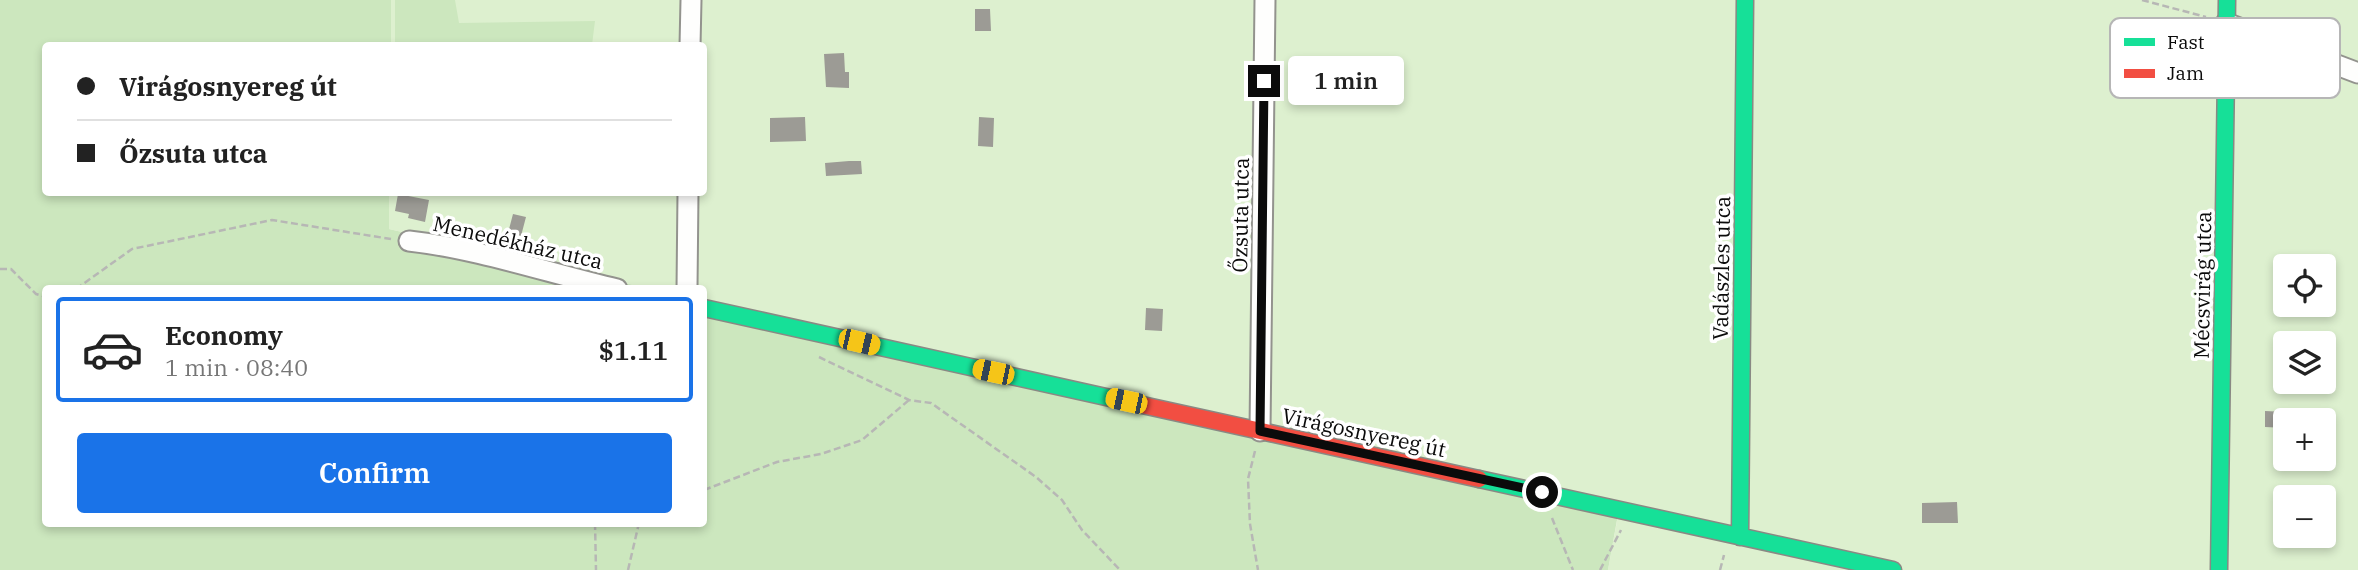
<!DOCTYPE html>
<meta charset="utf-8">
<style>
:root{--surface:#fff;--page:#f6f6f6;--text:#222;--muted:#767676;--line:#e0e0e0;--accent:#1a73e8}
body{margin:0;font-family:"IBM Plex Serif",serif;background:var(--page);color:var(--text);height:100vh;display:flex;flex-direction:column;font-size:26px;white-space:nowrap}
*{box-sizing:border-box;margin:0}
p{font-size:23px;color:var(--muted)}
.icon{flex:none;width:38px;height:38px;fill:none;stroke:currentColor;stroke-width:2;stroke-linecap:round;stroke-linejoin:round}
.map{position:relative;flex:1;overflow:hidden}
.panel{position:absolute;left:42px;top:285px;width:665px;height:242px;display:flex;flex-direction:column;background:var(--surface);border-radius:7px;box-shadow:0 4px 10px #0003}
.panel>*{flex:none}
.guide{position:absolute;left:42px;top:42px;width:665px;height:154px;border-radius:7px;box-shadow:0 4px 10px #0003;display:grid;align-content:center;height:154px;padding:0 35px;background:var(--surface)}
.tools{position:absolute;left:2273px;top:254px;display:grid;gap:14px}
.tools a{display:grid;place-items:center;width:63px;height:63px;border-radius:7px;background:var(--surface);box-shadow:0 4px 10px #0003;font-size:35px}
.end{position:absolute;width:32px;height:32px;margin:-16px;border:9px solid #0b0b0b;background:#fff;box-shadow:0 0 0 4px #fff}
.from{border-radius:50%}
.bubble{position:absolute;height:49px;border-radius:7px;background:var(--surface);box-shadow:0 4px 10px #0003;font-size:23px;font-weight:600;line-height:49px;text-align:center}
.car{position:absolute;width:21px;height:42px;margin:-21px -10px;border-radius:9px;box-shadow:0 0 5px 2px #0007;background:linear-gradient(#f5c518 24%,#345 0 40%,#f5c518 0 76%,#345 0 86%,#f5c518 0)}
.guide b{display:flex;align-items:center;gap:24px;height:66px;font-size:26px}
.guide b+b{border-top:2px solid var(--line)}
.guide i{width:18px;height:18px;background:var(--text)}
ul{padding:12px 0 0;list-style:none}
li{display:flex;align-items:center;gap:21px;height:105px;margin:0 14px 10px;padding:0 21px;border:4px solid var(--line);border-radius:7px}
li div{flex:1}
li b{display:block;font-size:26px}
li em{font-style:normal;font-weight:600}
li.selected{border-color:var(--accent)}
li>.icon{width:63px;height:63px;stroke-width:1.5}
.button{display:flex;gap:14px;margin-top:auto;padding:14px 35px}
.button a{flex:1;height:80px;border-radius:7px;background:var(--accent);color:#fff;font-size:28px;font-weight:600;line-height:80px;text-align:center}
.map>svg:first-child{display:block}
.green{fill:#ddf0cf;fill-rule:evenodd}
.forest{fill:#cce7be}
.building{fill:#9c9b95}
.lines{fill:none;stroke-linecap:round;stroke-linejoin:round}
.street-casing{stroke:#93938e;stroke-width:23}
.fast-casing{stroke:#898984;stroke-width:19}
.jam-casing{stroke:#898984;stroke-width:19}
.path{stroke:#b7b7b5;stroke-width:2.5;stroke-dasharray:7 3.5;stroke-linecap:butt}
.street{stroke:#fefefd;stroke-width:19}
.fast{stroke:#16e098;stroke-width:16}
.jam{stroke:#f24e42;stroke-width:16}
.route{stroke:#0b0b0b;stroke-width:9}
.labels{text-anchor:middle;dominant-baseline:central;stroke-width:7;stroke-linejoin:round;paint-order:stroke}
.street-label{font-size:21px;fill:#0b0b0b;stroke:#fff}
.key{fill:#fff;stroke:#b6b6b6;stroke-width:2}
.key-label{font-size:19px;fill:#0b0b0b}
</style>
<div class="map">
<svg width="2358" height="570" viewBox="0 0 2358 570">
<rect width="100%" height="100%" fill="#fafaef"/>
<path class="green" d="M391,0H2358V570H1608L1619,510L704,301V289H651L389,229V193L704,192V46L391,45ZM2286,266H2324V304H2286ZM2286,343H2324V382H2286ZM2286,420H2324V458H2286ZM2286,497H2324V536H2286Z"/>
<path class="forest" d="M0,0H391V45L46,46V192L389,193V229L651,289H46V523H704V301L1619,509L1608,570H0Z
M395,0H455L459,23L595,21L592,45H395Z"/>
<path class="building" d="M975,9H990L991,31H975Z
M844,53L845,72H849V88L826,87L824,54Z
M805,117L806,141L770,142V118Z
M979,117L994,118L993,147L978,146Z
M849,161H861L862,174L826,176L825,163Z
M398,194L429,200L425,222L408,218L409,214L395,211Z
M513,214L526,217L521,236L508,233Z
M1146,308L1163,309L1162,331L1145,330Z
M2265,411L2286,412V428L2265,427Z
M1957,502L1958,523H1922V503Z"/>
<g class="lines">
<g class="street-casing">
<path id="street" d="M2226,23L2358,73
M690,46L691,0
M409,241C479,249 548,273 617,289
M687,289L688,192
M1260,431L1265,0"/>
</g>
<g class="fast-casing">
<path id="fast" d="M704,308L1124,401
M1479,479L1893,570
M1740,537L1745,0
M2219,570L2227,0"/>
</g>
<g class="jam-casing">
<path id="jam" d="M1124,401L1479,479"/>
</g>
<path class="path" d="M2142,0L2206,17
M0,269H11L36,294L46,297
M76,289L132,249L272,220L391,239
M819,357L909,400L931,403L1036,477L1062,500L1082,530L1120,570
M1255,451L1248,479L1250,524L1258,570
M704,490L777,462L821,454L862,440L909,400
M1552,518L1573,570
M595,523L596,570
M628,570L639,523
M1600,570L1621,530
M1720,570L1724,555"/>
<use href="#street" class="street"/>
<use href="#fast" class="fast"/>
<use href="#jam" class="jam"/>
</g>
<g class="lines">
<path class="route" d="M1264,81L1260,431L1542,492"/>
</g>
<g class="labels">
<g class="street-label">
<text transform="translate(1240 215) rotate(-89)">Őzsuta utca</text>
<text transform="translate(518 242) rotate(13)">Menedékház utca</text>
<text transform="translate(1721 268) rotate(-89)">Vadászles utca</text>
<text transform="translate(2202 285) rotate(-89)">Mécsvirág utca</text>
<text transform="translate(1364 432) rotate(12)">Virágosnyereg út</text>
</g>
</g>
<rect x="2110" y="18" width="230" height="80" rx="10" class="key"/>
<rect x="2124" y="38" width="31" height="8" fill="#16e098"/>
<rect x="2124" y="69" width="31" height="9" fill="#f24e42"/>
<g class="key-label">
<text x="2167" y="49">Fast</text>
<text x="2167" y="80">Jam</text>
</g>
</svg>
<div class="tools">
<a><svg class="icon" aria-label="locate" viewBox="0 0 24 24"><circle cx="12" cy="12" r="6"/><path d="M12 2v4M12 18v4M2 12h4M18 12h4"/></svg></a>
<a><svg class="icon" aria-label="layers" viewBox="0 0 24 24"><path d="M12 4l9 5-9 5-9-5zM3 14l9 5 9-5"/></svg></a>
<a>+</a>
<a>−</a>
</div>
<i class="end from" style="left:1542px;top:492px"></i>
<i class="end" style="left:1264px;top:81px"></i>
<div class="bubble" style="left:1288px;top:56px;width:116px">1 min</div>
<i class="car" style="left:859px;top:342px;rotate:103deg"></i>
<i class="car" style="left:993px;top:372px;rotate:282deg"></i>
<i class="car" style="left:1126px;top:401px;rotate:282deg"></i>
<div class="guide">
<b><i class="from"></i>Virágosnyereg út</b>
<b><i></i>Őzsuta utca</b>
</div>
<section class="panel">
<ul>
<li class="selected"><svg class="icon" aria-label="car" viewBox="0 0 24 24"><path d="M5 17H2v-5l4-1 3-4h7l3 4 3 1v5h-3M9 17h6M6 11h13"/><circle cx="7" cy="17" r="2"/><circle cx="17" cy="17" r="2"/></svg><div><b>Economy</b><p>1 min · 08:40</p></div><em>$1.11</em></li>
</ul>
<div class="button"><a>Confirm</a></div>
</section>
</div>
